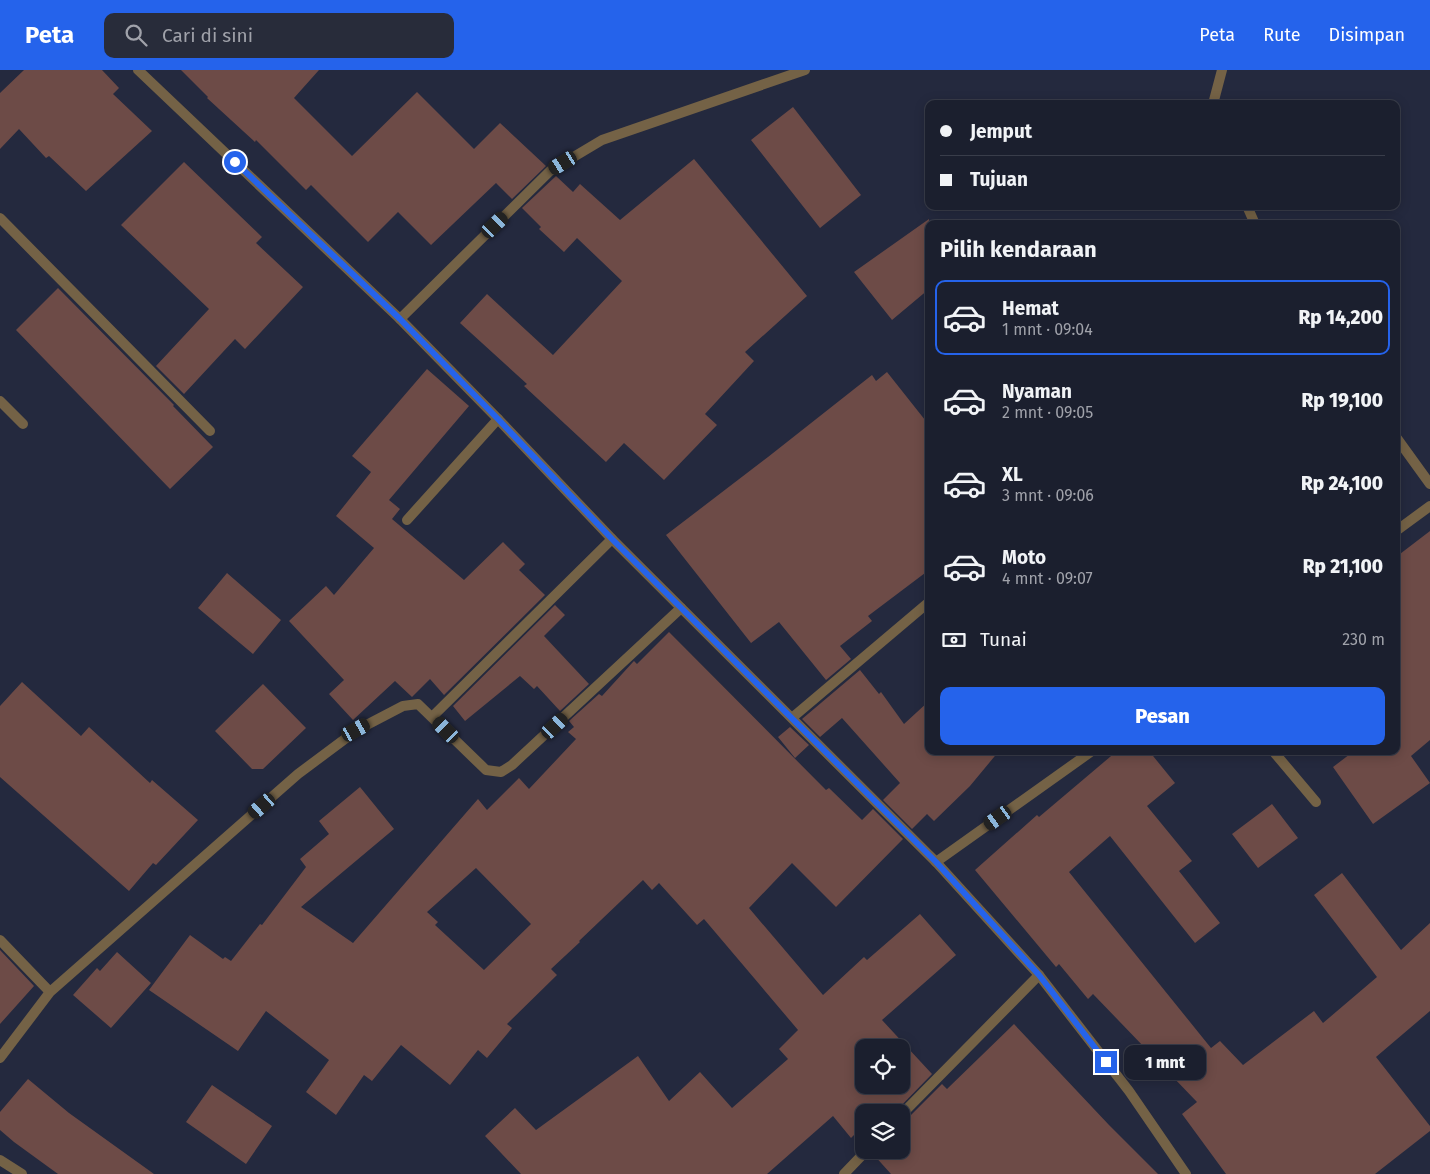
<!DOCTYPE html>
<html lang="id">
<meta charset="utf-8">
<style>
:root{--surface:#1b1f2e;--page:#282c3a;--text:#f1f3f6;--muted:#a0a2aa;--line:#393d4a;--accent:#2563eb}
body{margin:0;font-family:"Fira Sans",sans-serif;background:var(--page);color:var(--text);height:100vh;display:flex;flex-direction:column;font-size:19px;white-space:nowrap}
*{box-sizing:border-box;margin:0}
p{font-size:16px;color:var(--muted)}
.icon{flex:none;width:28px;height:28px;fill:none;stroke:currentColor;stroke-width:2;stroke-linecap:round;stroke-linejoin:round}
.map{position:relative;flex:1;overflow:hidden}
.sheet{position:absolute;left:925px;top:150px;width:475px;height:535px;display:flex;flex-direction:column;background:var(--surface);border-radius:10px;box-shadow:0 2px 12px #0003,0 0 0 1px var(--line)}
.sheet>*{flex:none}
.guide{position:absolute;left:925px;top:30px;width:475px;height:110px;border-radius:10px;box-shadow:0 2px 12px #0003,0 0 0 1px var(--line);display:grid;align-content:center;height:110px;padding:0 15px;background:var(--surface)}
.buttons{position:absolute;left:855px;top:969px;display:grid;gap:10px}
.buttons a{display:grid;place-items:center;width:55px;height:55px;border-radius:10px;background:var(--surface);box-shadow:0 2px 12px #0003,0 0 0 1px var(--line);font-size:25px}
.end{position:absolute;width:22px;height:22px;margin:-11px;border:6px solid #2563eb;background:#fff;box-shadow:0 0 0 2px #fff}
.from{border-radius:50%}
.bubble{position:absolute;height:35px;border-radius:10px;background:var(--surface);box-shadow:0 2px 12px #0003,0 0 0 1px var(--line);font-size:16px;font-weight:800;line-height:35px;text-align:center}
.car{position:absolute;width:15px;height:30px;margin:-15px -8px;border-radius:6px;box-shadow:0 0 4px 1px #0007;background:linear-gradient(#222 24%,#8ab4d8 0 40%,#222 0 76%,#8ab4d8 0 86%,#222 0)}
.guide b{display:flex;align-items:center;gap:18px;height:48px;font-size:19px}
.guide b+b{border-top:1px solid var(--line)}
.guide i{width:12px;height:12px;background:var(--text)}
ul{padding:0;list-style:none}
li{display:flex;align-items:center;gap:15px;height:75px;margin:0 10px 8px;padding:0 5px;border:2px solid transparent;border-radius:10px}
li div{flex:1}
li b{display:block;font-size:19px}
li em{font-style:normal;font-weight:800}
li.selected{border-color:var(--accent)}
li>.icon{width:45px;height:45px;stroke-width:1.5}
h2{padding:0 15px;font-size:22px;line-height:60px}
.pay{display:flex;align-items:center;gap:12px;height:55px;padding:0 15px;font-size:19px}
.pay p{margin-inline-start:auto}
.cta{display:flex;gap:10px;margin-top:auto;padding:10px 15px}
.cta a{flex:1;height:58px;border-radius:10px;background:var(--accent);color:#fff;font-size:20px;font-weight:800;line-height:58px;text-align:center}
header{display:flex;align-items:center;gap:30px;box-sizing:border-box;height:70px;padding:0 25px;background:var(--accent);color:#fff}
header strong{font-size:24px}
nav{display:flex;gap:28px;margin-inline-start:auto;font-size:18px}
.search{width:350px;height:45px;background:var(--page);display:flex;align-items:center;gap:12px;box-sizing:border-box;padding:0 18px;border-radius:10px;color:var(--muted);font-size:19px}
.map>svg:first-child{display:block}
.building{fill:#6d4b47;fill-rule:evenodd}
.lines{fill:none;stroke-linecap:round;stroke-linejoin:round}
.service{stroke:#746246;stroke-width:10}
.minor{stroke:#746246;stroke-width:10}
.tertiary{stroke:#746246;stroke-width:10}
.route{stroke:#2563eb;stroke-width:6}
</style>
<header>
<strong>Peta</strong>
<div class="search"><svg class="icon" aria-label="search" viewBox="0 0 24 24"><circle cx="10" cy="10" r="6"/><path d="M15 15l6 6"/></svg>Cari di sini</div>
<nav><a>Peta</a><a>Rute</a><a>Disimpan</a></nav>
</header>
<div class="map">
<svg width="1430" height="1104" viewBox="0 0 1430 1104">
<rect width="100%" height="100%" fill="#24293e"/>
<path class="building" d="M24,0H102L119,18L113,24L152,61L86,121L49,86L46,88L19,59L0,79V23Z
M181,0H319L294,28L352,86L417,22L474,79L500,53L546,96L512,129L496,113L431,175L398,142L368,172L311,115L306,120L256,70L255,72L207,28L208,27Z
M793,37L861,125L820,158L751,70Z
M694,89L807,226L745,282L754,291L705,344L717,355L664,410L624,373L606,392L524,316L527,314L460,253L487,224L553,285L622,211L577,168L564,182L539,159L541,157L522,138L556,106L573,122L580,114L620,150Z
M184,92L262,167L256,173L303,217L245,279L235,269L184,324L156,296L209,239L121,155Z
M929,149V219L892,250L854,202Z
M58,218L174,335L173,336L213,377L170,419L16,260Z
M427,299L469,336L389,430L400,439L392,449L464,510L503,472L525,494L519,500L545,525L444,625L430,609L412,627L395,611L353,650L329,624L344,610L289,551L326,516L334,525L374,478L336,446L371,402L352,386Z
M887,302L929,355V500L868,546L872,551L840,576L851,589L826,610L779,552L751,573L666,465L768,387L872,305L876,311Z
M1430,461V670L1411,686L1430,713L1373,754L1333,697L1354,681H1396V487Z
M227,503L281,550L253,584L198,538Z
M555,535L565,545L544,566L589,614L560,641L537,616L534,619L520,606L465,651L453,636Z
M669,562L826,720L829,718L862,750L873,739L903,769L836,837L792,793L749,838L823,925L864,887L867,890L920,844L956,885L882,950L932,1004L895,1042H864V1073L855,1064L851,1068L833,1046L767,1104H521L485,1066L515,1038L536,1060L638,986L669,1031L700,1002L732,1038L788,989L779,979L798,960L704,849L697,855L659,813L652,820L643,810L579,871L580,872L551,899L557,905L507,954L512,958L487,988L478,980L450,1015L401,975L372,1011L364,1005L336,1045L306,1022L329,990L266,941L238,981L149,920L190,865L223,889L225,887L231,891L260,854L262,855L306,797L300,789L329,764L319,751L360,717L394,759L301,837L353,873L478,729L487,740L519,708L529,719L576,669L568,662L574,657L569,651L599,624L602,626L633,592L634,591L637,594ZM476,798L531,854L484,900L435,855L438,852L427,842ZM864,978H901V1015H864Z
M860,600L879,624L881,622L904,654L929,631V681H999L970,716L934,751L927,744L912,759L883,730L900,713L842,648L820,667L802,649Z
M22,612L81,666L89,657L150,713L152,710L198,750L156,795L153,793L129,821L0,707V636Z
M263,614L306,658L263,699H252L215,661Z
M790,657L809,675L795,688L778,667Z
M1117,681H1149L1175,713L1147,736L1192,791L1179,801L1220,853L1195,873L1110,766L1069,802L1211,978L1220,971L1243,995L1314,941L1323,953L1377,907L1314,825L1342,803L1401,880L1430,853V941L1376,987L1430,1056V1061L1375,1104H1226L1182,1044L1197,1032L1093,924L1088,929L1059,894L1056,897L975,800L1037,745L1039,747Z
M1272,734L1298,768L1258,798L1232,764Z
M0,880L34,916L0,954Z
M117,882L151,913L111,958L73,925L97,898L100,901Z
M1014,954L1109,1055L1158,1104H891L873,1084L874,1080H901V1052L906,1050L942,1014L947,1019Z
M28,1009L69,1043L154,1104H58L14,1072L0,1060V1042Z
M212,1015L272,1056L246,1094L186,1052Z"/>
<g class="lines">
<path class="service" d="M0,331L23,354"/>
<path class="minor" d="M1213,34L1222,0
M1247,136L1255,154
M0,148L210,361
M400,249L550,101L602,70L805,0
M1396,367L1430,414
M407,450L498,349
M1396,461L1430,436
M432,647L612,469
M793,647L929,532
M1273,681L1316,732
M936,792L1092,681
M0,870L50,922
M0,988L50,922L298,704L357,660L403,636L418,634L486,700L501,702L512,695L681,538
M901,1045L1039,905
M0,1090L22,1104
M844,1104L867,1080"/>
<path class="tertiary" d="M138,0L400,249L498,349L612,469L936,792L1039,905L1129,1021L1186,1104"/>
</g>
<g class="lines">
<path class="route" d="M235,92L400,249L498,349L612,469L936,792L1039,905L1106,992"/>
</g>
</svg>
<div class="buttons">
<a><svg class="icon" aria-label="locate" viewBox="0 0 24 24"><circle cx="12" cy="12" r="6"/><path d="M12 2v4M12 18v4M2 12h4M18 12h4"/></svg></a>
<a><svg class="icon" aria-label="layers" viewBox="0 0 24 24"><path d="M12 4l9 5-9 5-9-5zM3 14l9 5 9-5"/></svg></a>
</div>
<i class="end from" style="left:235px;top:92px"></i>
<i class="end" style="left:1106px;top:992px"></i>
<div class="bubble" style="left:1124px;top:975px;width:82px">1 mnt</div>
<i class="car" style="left:563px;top:93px;rotate:239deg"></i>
<i class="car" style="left:495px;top:155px;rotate:46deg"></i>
<i class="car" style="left:555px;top:656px;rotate:47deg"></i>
<i class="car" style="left:356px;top:660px;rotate:61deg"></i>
<i class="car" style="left:446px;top:660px;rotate:315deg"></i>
<i class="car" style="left:262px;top:736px;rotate:229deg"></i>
<i class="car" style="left:998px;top:748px;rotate:235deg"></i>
<div class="guide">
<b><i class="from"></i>Jemput</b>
<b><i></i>Tujuan</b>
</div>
<section class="sheet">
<h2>Pilih kendaraan</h2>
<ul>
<li class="selected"><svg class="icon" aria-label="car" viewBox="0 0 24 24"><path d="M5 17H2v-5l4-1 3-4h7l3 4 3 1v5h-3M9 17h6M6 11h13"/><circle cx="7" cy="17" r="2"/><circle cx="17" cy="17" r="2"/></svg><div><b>Hemat</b><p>1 mnt · 09:04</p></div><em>Rp 14,200</em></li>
<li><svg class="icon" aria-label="car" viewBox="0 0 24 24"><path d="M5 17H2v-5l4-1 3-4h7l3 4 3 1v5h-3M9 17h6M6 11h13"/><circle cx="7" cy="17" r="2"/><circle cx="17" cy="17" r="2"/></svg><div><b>Nyaman</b><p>2 mnt · 09:05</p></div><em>Rp 19,100</em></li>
<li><svg class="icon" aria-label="car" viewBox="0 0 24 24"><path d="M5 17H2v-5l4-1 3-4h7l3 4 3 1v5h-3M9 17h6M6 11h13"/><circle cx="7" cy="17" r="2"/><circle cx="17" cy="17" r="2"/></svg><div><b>XL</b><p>3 mnt · 09:06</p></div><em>Rp 24,100</em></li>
<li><svg class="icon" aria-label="car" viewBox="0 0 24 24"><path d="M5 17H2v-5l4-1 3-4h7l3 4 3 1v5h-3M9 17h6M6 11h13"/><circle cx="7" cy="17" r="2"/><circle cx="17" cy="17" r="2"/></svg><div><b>Moto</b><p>4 mnt · 09:07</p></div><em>Rp 21,100</em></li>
</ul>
<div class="pay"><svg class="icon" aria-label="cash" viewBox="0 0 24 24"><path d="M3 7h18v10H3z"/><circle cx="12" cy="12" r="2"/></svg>Tunai<p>230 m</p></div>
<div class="cta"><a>Pesan</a></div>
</section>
</div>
